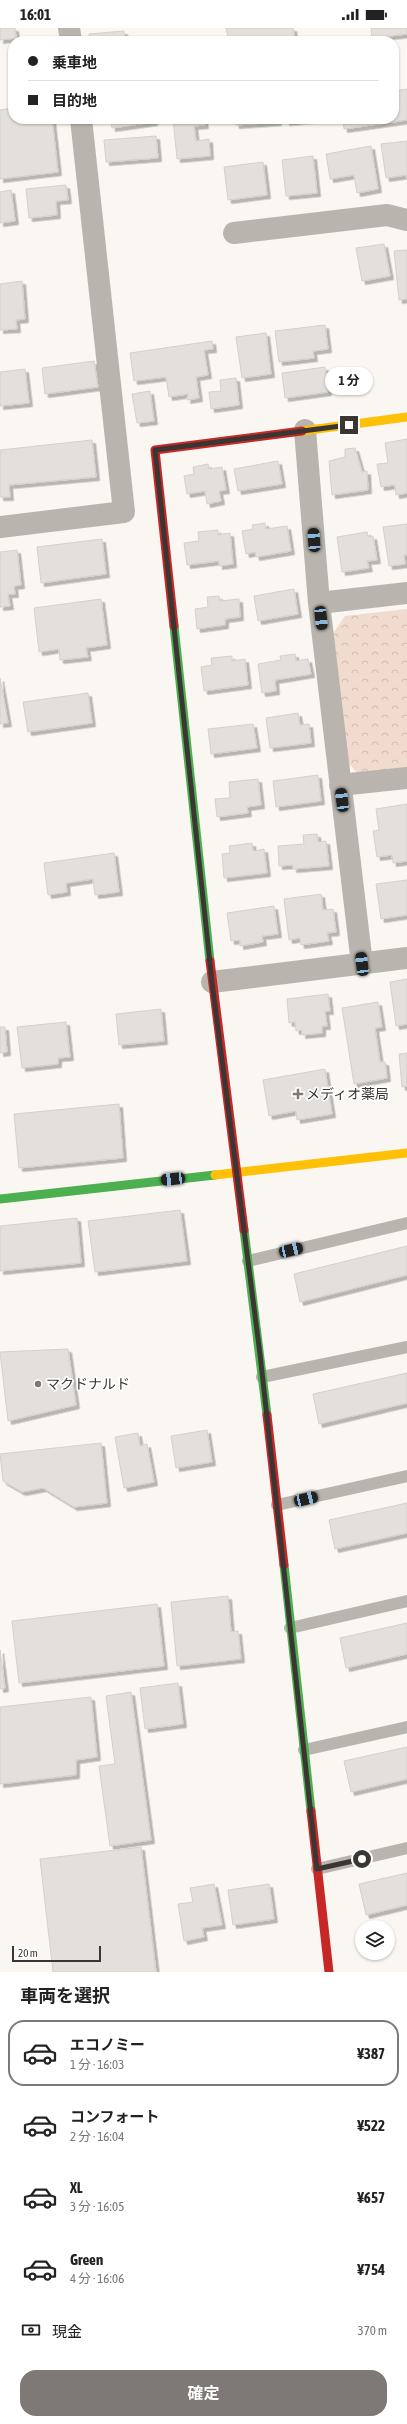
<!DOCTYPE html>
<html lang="ja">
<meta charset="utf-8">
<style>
:root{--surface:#fff;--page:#f2f2f2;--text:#222;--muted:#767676;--line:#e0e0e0;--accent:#7e7976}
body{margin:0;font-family:"Asap Condensed","Noto Sans JP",sans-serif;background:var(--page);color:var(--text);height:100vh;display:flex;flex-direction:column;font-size:15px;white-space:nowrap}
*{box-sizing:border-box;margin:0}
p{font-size:13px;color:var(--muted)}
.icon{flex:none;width:22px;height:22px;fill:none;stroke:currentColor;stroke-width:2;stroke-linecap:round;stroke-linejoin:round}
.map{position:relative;height:1944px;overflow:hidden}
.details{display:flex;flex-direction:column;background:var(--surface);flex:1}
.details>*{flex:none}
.banner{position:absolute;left:8px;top:8px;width:391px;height:88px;border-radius:16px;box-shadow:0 1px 3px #0004;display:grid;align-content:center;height:88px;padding:0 20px;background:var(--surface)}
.fabs{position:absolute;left:355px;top:1892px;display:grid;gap:8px}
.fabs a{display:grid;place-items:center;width:40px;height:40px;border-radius:50%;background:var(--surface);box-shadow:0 1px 3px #0004;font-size:20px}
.scale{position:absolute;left:12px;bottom:10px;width:89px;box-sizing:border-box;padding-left:4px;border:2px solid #3b3633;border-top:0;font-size:11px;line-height:14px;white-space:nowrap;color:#3b3633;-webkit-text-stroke:3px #fff;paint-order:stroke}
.end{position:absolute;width:18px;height:18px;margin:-9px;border:5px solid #3b3633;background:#fff;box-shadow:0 0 0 2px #fff}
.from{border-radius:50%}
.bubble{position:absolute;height:28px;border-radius:14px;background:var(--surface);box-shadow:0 1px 3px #0004;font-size:13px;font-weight:700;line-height:28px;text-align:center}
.car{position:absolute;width:12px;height:24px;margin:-12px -6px;border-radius:5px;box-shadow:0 0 3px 1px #0007;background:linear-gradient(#222 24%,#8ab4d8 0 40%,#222 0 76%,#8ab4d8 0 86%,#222 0)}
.banner b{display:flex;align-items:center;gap:14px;height:38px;font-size:15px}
.banner b+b{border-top:1px solid var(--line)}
.banner i{width:10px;height:10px;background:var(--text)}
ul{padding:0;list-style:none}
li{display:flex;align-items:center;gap:12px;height:66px;margin:0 8px 6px;padding:0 12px;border:2px solid transparent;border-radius:16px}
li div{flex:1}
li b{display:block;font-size:15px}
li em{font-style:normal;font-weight:700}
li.active{border-color:var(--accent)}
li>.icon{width:36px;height:36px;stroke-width:1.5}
h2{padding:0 20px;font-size:18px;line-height:48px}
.pay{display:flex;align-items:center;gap:10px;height:44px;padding:0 20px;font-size:15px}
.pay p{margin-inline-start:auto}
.action{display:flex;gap:8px;margin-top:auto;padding:8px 20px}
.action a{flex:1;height:46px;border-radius:16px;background:var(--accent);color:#fff;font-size:16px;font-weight:700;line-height:46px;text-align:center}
.status{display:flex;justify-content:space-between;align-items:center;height:28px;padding:0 20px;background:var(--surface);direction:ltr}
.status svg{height:11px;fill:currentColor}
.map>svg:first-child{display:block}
.park{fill:url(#park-crowns)}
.building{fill:#e3dfdc;stroke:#d4d0cd;filter:url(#shadow)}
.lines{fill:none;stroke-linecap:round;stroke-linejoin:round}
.lane{stroke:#b9b5ae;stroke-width:12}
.street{stroke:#b9b5ae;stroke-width:22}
.fast{stroke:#4caf50;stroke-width:9}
.slow{stroke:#ffc107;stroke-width:9}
.jam{stroke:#c62828;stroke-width:9}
.route{stroke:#3b3633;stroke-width:5}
.poi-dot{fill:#7e7976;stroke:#fff;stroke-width:1.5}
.labels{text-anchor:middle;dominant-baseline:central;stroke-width:3.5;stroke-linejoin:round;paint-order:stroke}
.poi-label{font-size:14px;fill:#3b3633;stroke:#fff;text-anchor:start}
</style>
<div class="status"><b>16:01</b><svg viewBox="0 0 49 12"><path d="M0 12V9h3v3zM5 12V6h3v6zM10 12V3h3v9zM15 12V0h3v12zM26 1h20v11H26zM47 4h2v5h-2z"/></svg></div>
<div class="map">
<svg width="407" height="1944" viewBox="0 0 407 1944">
<defs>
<pattern id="park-crowns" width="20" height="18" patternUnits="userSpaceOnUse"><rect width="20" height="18" fill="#f1dbce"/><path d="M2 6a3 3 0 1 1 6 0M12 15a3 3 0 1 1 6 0" fill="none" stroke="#d0bdb1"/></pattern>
<filter id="shadow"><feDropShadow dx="3.5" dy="3.5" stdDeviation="0" flood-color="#0004"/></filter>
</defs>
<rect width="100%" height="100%" fill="#faf6f2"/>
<path class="park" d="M407,581V741L359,747L343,729L330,610L345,588Z"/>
<path class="building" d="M0,0H15L16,10L0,12Z
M226,0H293L295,13H229Z
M371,0H407V6L372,10Z
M124,3L125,13H89V6Z
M407,61V92L344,101L343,91H394V63Z
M13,80V91H52L58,144L0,151V82Z
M111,91H154V94L112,100Z
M173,91H204L205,97L194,98L196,113L209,111L210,128L177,131Z
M235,91H278V94L236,97Z
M286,91H317L286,94Z
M156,108L158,130L106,134L104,112Z
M407,113V152L406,147L386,150L381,116Z
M371,118L378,161L357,165L354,147L330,151L326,126Z
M313,128L317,165L286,168L282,132Z
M263,134L267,167L228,172L224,139Z
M66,157L68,172L56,173L57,187L29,190L26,161Z
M11,162L15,193L0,195V164Z
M384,216L390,248L362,253L356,220Z
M407,222V271L399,272L394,223Z
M22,253L25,291L16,292L17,301L0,302V256Z
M325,297L328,321L313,323L314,330L279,334L275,303Z
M266,305L271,346L242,350L236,309Z
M212,313L213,321L204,322L208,347L196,349L199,370L187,372L188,366L169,369L166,349L134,353L130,325Z
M94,333L98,359L45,366L42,340Z
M325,339L328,364L285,370L282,345Z
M25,341L29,375L0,378V344Z
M236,350L239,377L211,381L209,364L221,363L220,352Z
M150,363L154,393L137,395L132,366Z
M407,411V465L396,467L395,457L381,459L377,436L388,435L385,415Z
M92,412L96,449L9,457L10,469H0V422Z
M355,420L362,444L367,443L368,462L332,467L329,433L345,429V421Z
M278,433L282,456L238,463L234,441Z
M208,436L209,441L222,439L226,462L219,463L221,473L207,476L205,463L187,466L184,448L194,446L193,439Z
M265,495L266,501L287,498L291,523L256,529L255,524L246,526L242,503L253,501L252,497Z
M407,496V527H404L405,536L389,538L383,499Z
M218,502V507L230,505L233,536L219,538V533L187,537L184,515L199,513L198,504Z
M367,504L368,509L373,508L377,532L367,533L369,540L342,544L337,509Z
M102,511L106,546L41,555L37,519Z
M17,522L21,557L14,558L15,566H8L10,578L0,579V524Z
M294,561L298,586L258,593L254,568Z
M219,568L220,573L239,571L240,589L225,591V597L197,601L195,581L208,579L207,569Z
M101,571L107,617L86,620L88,629L60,632L59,621L39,624L34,580Z
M295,626L296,633L308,631L311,646L275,652L276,663L262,665L258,636L281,632L280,628Z
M232,628V633L245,631L248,657L204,663L201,639L212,637L211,630Z
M0,650L8,695L0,696Z
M88,665L92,695L28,704L23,674Z
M298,685L300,697L309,696L311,715L270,720L266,690Z
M253,696L257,720L211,726L208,701Z
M318,747L321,773L276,779L273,753Z
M258,751L261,777L247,779L248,785L217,789L215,771L230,770L229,754Z
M407,776V833L393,835L392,827L377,829L373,803L379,802L376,781Z
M317,806L318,814L326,813L329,838L293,841V837L279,838L278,818L304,816L303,807Z
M252,815L253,823L264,821L267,845L224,850L222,826L230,825L229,818Z
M114,825L119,864L95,867L93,851L66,855L67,864L48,867L44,835Z
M407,852V887L381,891L376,856Z
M321,866L323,882L333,881L336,904L327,905L329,913L301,917L300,910L289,912L284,871Z
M274,878L278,906L262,908L263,914L240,918V912L231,913L227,885Z
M407,951V996L396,998L390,954Z
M328,966L330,983H325L327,998H322V1005L302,1007V1002L296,1003L295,994L289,995L287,971Z
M378,974L382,999L375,1000L380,1034H385L387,1050L354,1056L342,980Z
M161,981L164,1013L119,1017L116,986Z
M66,994L70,1029L58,1030V1036L22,1040L17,999Z
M0,999H5L7,1024L0,1025Z
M407,1025V1058L402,1059L399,1026Z
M325,1041L332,1086L297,1092L296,1083L269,1088L263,1052Z
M119,1076L123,1130L19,1140L14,1086Z
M180,1182L187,1233L95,1244L88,1193Z
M77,1190L81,1235L0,1243V1198Z
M407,1218V1247L300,1274L294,1246Z
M68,1321L76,1377L8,1393L0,1324Z
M407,1345V1375L319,1396L313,1366Z
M207,1402L212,1434L176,1440L171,1408Z
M138,1405L140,1418L147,1416L154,1454L124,1460L115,1409Z
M101,1415L107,1475L74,1479L43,1460L22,1464L3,1453L0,1426Z
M407,1475V1505L335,1521L329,1492Z
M228,1568L231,1604L238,1603L241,1631L177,1638L171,1574Z
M157,1576L164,1638L19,1655L12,1593Z
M407,1595V1626L346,1640L340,1610Z
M0,1622L5,1660L0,1661Z
M178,1655L183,1696L145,1701L140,1660Z
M131,1664L151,1812L110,1818L99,1738L115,1736L106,1668Z
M91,1669L97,1729L76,1732V1747L0,1756V1679Z
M407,1719V1751L351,1764L344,1733Z
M141,1819L156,1944H53L40,1831Z
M407,1845V1877L366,1887L359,1856Z
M214,1856L222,1897L202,1900L204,1909L184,1913L178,1876L193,1874L190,1860Z
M269,1856L274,1891L233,1897L228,1862Z"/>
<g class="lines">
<path class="lane" d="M248,1233L407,1195
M262,1349L407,1319
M277,1477L407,1448
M290,1600L407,1573
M304,1722L407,1699
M317,1841L407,1820"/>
<path class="street" d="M69,0L71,13
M234,205L387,187L407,192
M305,402L319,575L362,936
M0,499L124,484L81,91
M319,575L407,565
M340,757L407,750
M212,954L407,930"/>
<path class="fast" d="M174,598L210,933
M0,1171L215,1147
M244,1202L267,1387
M284,1537L311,1783"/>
<path class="slow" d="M302,403L407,389
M215,1147L407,1125"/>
<path class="jam" d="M174,598L155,422L302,403
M210,933L244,1202
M267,1387L284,1537
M311,1783L329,1944"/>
</g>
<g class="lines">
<path class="route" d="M349,397L155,422L212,954L260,1326L317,1841L362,1831"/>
</g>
<g class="poi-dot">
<path d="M296 1060h4v4h4v4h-4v4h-4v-4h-4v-4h4z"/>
<circle cx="38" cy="1356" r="4"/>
</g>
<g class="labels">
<g class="poi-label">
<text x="306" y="1066">メディオ薬局</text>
<text x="46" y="1356">マクドナルド</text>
</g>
</g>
</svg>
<div class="fabs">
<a><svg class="icon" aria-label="layers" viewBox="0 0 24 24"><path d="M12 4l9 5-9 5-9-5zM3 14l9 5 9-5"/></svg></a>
</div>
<div class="scale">20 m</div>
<i class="end from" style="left:362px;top:1831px"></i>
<i class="end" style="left:349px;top:397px"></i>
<div class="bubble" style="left:325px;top:339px;width:48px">1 分</div>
<i class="car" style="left:314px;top:512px;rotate:356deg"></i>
<i class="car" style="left:321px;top:590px;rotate:174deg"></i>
<i class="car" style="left:342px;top:772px;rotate:353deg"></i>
<i class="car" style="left:362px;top:936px;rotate:353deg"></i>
<i class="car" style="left:173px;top:1151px;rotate:264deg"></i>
<i class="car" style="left:291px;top:1222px;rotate:77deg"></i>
<i class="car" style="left:306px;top:1471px;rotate:77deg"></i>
<div class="banner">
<b><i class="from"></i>乗車地</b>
<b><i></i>目的地</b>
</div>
</div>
<section class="details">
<h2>車両を選択</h2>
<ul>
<li class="active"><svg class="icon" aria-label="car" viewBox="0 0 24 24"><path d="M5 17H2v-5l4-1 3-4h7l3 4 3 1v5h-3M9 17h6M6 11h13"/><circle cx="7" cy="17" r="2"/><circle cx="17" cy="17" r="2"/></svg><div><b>エコノミー</b><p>1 分 · 16:03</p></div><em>¥387</em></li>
<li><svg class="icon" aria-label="car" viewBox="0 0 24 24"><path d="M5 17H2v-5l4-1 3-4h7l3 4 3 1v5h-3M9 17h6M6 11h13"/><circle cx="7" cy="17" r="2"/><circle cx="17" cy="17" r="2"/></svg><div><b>コンフォート</b><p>2 分 · 16:04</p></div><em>¥522</em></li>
<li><svg class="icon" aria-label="car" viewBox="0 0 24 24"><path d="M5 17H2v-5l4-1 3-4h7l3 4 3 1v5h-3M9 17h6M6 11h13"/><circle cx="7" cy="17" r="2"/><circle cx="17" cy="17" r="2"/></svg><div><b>XL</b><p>3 分 · 16:05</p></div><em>¥657</em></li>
<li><svg class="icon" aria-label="car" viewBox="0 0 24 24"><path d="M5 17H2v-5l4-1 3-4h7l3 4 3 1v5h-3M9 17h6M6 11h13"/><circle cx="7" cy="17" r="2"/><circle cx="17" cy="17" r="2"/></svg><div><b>Green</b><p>4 分 · 16:06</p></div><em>¥754</em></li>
</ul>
<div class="pay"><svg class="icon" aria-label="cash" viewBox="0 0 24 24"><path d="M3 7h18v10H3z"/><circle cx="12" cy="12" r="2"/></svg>現金<p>370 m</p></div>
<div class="action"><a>確定</a></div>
</section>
